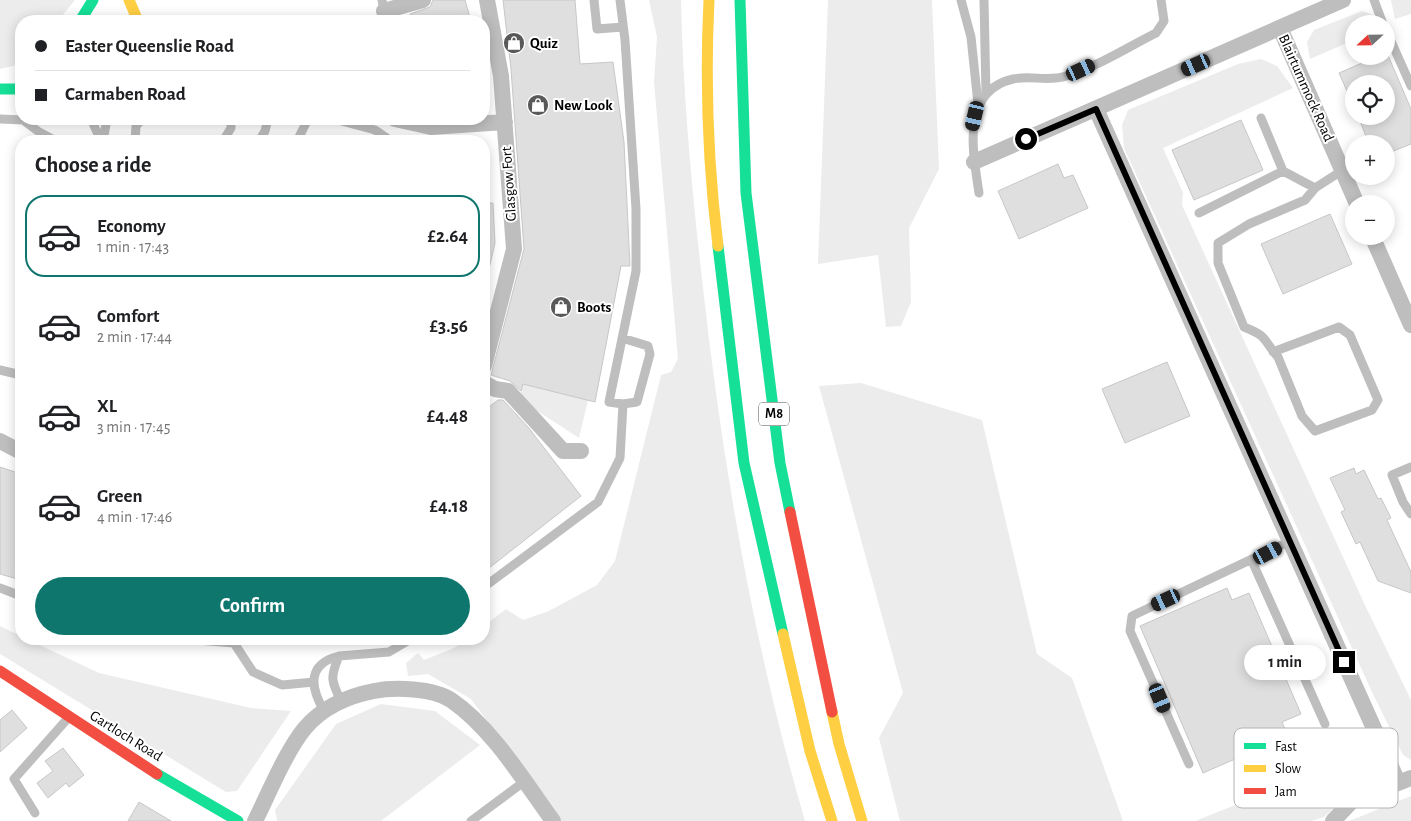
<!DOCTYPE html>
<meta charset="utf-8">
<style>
:root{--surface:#fff;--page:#f6f6f6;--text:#202124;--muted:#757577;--line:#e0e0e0;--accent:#0f766e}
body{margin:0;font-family:"Alegreya Sans",sans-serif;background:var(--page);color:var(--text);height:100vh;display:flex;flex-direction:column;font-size:19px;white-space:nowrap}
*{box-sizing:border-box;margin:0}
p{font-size:16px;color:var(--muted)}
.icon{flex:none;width:28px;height:28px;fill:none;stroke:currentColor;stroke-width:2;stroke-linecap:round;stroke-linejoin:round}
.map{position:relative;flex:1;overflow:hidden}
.panel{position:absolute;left:15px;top:135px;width:475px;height:510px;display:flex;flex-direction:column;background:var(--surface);border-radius:20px;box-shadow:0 2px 12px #0003}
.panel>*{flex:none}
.banner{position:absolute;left:15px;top:15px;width:475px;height:110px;border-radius:20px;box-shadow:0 2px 12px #0003;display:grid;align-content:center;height:110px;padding:0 20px;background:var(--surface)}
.needle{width:32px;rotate:248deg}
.fabs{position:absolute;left:1345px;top:15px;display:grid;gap:10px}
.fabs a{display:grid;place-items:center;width:50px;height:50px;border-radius:50%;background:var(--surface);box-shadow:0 2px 12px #0003;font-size:25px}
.end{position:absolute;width:22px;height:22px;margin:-11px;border:6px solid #000;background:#fff;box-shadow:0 0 0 2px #fff}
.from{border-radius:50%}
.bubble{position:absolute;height:35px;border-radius:18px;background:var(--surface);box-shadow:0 2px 12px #0003;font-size:16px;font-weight:700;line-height:35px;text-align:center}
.car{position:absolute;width:15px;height:30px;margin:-15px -8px;border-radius:6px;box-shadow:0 0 4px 1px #0007;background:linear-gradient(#222 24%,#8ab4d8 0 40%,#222 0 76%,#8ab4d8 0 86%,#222 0)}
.banner b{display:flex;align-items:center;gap:18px;height:48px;font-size:19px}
.banner b+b{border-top:1px solid var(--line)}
.banner i{width:12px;height:12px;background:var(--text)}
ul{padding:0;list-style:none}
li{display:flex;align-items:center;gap:15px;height:82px;margin:0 10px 8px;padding:0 10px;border:2px solid transparent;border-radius:20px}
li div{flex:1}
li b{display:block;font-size:19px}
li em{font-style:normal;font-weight:700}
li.on{border-color:var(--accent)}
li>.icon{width:45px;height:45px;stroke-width:1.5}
h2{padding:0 20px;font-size:22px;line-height:60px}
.primary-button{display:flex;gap:10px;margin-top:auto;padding:10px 20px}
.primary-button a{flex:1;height:58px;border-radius:30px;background:var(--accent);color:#fff;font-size:20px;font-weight:700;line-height:58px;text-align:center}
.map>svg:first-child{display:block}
.green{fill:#ececec}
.building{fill:#dfdfdf;stroke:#c7c7c7}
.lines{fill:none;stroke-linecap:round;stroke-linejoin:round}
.lane{stroke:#bebebe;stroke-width:9}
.street{stroke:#bebebe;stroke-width:16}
.fast{stroke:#16e098;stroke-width:11}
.slow{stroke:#ffcf43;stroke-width:11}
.jam{stroke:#f24e42;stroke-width:11}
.route{stroke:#000;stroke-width:6}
.labels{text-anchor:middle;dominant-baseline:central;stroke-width:4;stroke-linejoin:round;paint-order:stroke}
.shield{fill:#fff;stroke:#4c4c4c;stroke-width:1}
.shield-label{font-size:14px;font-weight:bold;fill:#000}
.poi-label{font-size:15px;font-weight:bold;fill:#000;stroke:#fff;text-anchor:start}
.street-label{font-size:15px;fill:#000;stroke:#fff}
.key{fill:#fff;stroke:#b2b2b2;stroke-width:1}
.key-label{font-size:14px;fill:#000}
</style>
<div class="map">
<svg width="1411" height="821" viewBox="0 0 1411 821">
<rect width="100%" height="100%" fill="#fff"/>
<path class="green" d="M0,0H75L58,21H21V64L0,69Z
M649,0H681C683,96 692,192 703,288C723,468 754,647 805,821H561L471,699L428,674L408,676L406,663L418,653L424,660L454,648L467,639H484V626L506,609L523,620L549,611L597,585L615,561L661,375L671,372L678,359L654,82L657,37Z
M828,0H932L939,169L909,228L911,302L901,326L886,327L878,255L818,264Z
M1391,0H1411V14L1395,19Z
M1362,11L1373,15L1377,24H1354V40L1310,59L1307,42L1314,30Z
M1261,59L1277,66L1293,88L1163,148L1183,193L1182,205L1364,603L1411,700V760L1403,755L1372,692L1124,148L1122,125L1128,110L1238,64Z
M861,383L982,420L1037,654L1072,678L1123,821H900L879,738L903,693L819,386Z
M523,384L588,400L579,438L519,399Z
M0,626L21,636V639H27L99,673L251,708L291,711L237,791L226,792L0,654Z
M381,704L435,711L480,745L381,821H277L275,810L336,724Z
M1369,752L1379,768V780L1354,790L1324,817L1312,821H1195Z
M1411,796V821H1349Z"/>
<path class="building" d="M433,0H465L471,21H412L410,14L430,7Z
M503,0H575L580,64L613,62L624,142L630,266H621L595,402L523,384L521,391L510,381L491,375L524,249L511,69Z
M1387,53L1411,109V144L1386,154V144H1369L1358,116H1386V84H1354V107L1339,73L1378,56H1386Z
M1241,120L1263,170L1194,200L1172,150Z
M1058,164L1064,178L1073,175L1088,208L1019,239L998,191Z
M484,203H493L495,243L488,273L484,272Z
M1330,214L1352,264L1283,294L1261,244Z
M1167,362L1190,416L1125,443L1102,389Z
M498,400H503L528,427L581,496L484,572V411Z
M0,467L21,474V580L0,574Z
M1354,468L1356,474L1364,470L1378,499L1381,498L1391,518L1387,520L1411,572V593L1378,581L1360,542L1356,544L1341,512L1345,510L1330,478Z
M1227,588L1232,600L1249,593L1301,714L1282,722L1288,736L1203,773L1140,626Z
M12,710L27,728L0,752V720Z
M63,748L84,775L69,787L66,783L48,798L37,783L53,771L45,761Z
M139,802L171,821H128Z"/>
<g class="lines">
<path class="lane" d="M382,0L386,21
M594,0L597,29L623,27
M961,0L971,37L978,104
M984,0L986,95
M1374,0L1383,24
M1386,30L1411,86
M1261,118L1283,171
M0,119L23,120L39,132L56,141
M91,119L101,141
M334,119L375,130L391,141
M103,141L107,119
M135,141L136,126L142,119
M223,141L231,128V119
M259,141L265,131L268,119
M297,141L308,119
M979,193C973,153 960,91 1013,79C1031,75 1048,82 1066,76C1097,67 1128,47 1156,33L1164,21L1161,0
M1199,213L1283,171L1315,188
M622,338L648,346L650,354L637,402L623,404
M1273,352L1339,327L1350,335L1378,400L1372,410L1315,431L1302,416L1278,357C1262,339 1269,337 1244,327L1218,263V243L1249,224L1305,200L1315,188L1343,170
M0,370L21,375
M1411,467L1392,475L1403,502L1411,514
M1252,561L1325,724
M484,587L598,502L620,458L623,404L609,402L636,271V209L625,40L620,0
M0,588L21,596
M185,639L234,643L253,672L282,685L314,682
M339,656L389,652L411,639
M324,711C310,687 307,664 339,656C330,677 331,681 341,701
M1189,764L1130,631L1132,616L1290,541
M35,813L14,779L69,717
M471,821L525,781"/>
<path class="street" d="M384,11L423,0
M1280,28L1357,204
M1096,109L1398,782
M395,119L431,127L505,122
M974,162L1343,0
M1372,236L1411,325
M484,366L514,249L501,76L487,0
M484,383L495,389L508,391L563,451H581
M0,441L21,452
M255,821C269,793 286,751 305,728C323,707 348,696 374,691C394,687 433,688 451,700C492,728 524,781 553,821
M1333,821L1352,801L1411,778"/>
<path class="fast" d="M740,0L746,193L780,463L790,512
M80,21L93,0
M0,89H21
M718,246L744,463L783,634
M157,774L238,821"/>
<path class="slow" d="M129,0L138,21
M709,0C705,82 708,165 718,246
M783,634L810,751L832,821
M832,712L839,744L862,821"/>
<path class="jam" d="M790,512L832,712
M0,671L157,774"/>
</g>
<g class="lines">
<path class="route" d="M1026,139L1096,109L1344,662"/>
</g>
<defs>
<g id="shop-disc" transform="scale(1.125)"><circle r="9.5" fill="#595959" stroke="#fff"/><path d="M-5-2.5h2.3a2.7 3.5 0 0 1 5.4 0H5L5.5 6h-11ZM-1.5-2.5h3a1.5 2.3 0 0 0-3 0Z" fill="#fff"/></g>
</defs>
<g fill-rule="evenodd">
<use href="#shop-disc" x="514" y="43"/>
<use href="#shop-disc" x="538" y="105"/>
<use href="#shop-disc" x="561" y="307"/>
</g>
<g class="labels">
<rect class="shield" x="759" y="402.5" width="30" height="23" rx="4"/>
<g class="shield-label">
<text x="774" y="414">M8</text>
</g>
<g class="poi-label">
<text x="530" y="43">Quiz</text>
<text x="554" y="105">New Look</text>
<text x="577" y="307">Boots</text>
</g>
<g class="street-label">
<text transform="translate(1306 88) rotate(66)">Blairtummock Road</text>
<text transform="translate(509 184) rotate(-94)">Glasgow Fort</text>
<text transform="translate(126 736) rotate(32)">Gartloch Road</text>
</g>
</g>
<rect x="1234" y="728" width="164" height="80" rx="8" class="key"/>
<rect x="1244" y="743" width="22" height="6" fill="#16e098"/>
<rect x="1244" y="765" width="22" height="7" fill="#ffcf43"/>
<rect x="1244" y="788" width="22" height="6" fill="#f24e42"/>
<g class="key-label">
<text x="1275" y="751">Fast</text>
<text x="1275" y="773">Slow</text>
<text x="1275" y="796">Jam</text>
</g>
</svg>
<div class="fabs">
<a><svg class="needle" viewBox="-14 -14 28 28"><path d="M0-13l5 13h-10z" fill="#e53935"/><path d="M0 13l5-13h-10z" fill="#757577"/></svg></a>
<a><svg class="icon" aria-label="locate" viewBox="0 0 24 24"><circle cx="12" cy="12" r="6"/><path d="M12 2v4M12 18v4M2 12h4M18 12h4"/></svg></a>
<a>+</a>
<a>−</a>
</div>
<i class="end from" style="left:1026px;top:139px"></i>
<i class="end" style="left:1344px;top:662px"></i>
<div class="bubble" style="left:1244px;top:645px;width:82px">1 min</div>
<i class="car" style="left:1196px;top:65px;rotate:246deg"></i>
<i class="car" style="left:1081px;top:70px;rotate:65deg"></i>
<i class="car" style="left:975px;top:116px;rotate:193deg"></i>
<i class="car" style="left:1268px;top:553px;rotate:62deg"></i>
<i class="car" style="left:1166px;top:600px;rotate:245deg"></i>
<i class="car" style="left:1160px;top:698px;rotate:157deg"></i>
<div class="banner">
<b><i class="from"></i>Easter Queenslie Road</b>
<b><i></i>Carmaben Road</b>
</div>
<section class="panel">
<h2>Choose a ride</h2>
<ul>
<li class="on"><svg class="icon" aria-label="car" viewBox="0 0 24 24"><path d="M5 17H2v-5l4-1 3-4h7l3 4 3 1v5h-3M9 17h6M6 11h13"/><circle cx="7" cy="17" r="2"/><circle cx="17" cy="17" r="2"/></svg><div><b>Economy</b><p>1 min · 17:43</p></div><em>£2.64</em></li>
<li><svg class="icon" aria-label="car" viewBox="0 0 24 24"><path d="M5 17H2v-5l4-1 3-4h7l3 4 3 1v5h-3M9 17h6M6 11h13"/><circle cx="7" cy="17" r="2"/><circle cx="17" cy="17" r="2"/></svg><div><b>Comfort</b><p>2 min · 17:44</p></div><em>£3.56</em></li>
<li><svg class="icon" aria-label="car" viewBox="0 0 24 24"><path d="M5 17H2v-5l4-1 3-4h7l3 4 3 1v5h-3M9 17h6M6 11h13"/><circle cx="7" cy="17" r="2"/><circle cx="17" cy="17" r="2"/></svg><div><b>XL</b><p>3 min · 17:45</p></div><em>£4.48</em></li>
<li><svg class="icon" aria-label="car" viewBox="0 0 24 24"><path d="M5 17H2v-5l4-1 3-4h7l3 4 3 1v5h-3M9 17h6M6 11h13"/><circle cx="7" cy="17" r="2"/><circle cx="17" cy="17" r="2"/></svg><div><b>Green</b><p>4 min · 17:46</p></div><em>£4.18</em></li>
</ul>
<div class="primary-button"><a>Confirm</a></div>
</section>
</div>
